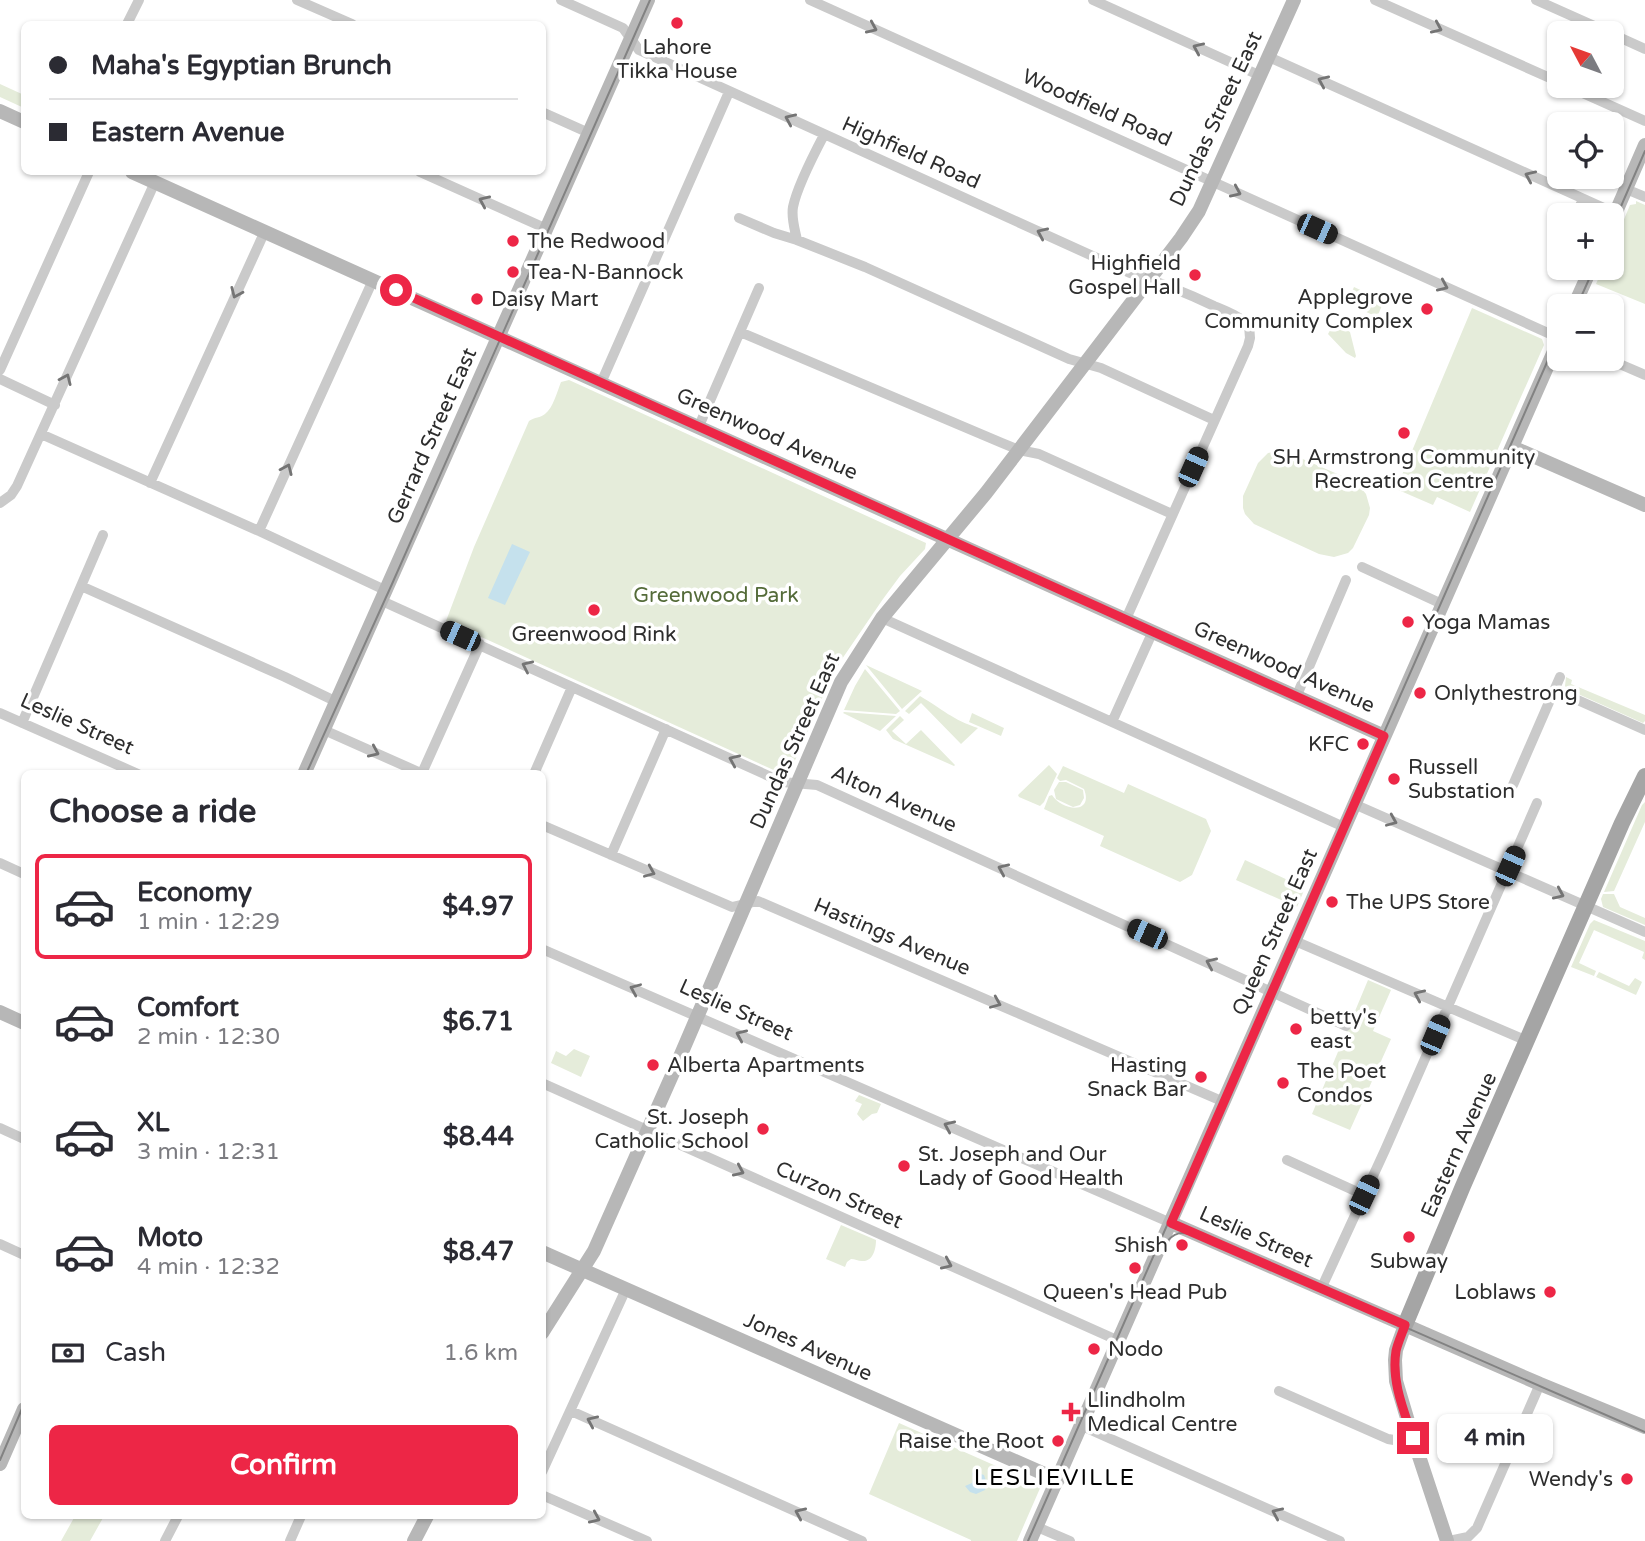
<!DOCTYPE html>
<meta charset="utf-8">
<style>
:root{--surface:#fff;--page:#f2f2f3;--text:#2b2b33;--muted:#7c7c81;--line:#e1e1e2;--accent:#ed2646}
body{margin:0;font-family:"Varela Round",sans-serif;background:var(--page);color:var(--text);height:100vh;display:flex;flex-direction:column;font-size:26px;white-space:nowrap}
*{box-sizing:border-box;margin:0}
p{font-size:23px;color:var(--muted)}
.icon{flex:none;width:38px;height:38px;fill:none;stroke:currentColor;stroke-width:2;stroke-linecap:round;stroke-linejoin:round}
.map{position:relative;flex:1;overflow:hidden}
.side{position:absolute;left:21px;top:770px;width:525px;height:749px;display:flex;flex-direction:column;background:var(--surface);border-radius:10px;box-shadow:0 2px 5px #0004}
.side>*{flex:none}
.top-card{position:absolute;left:21px;top:21px;width:525px;height:154px;border-radius:10px;box-shadow:0 2px 5px #0004;display:grid;align-content:center;height:154px;padding:0 28px;background:var(--surface)}
.needle{width:46px;rotate:311deg}
.controls{position:absolute;left:1547px;top:21px;display:grid;gap:14px}
.controls a{display:grid;place-items:center;width:77px;height:77px;border-radius:10px;background:var(--surface);box-shadow:0 2px 5px #0004;font-size:35px}
.end{position:absolute;width:32px;height:32px;margin:-16px;border:9px solid #ed2646;background:#fff;box-shadow:0 0 0 4px #fff}
.from{border-radius:50%}
.bubble{position:absolute;height:49px;border-radius:10px;background:var(--surface);box-shadow:0 2px 5px #0004;font-size:23px;font-weight:700;line-height:49px;text-align:center}
.car{position:absolute;width:21px;height:42px;margin:-21px -10px;border-radius:9px;box-shadow:0 0 5px 2px #0007;background:linear-gradient(#222 24%,#8ab4d8 0 40%,#222 0 76%,#8ab4d8 0 86%,#222 0)}
.top-card b{display:flex;align-items:center;gap:24px;height:66px;font-size:26px}
.top-card b+b{border-top:2px solid var(--line)}
.top-card i{width:18px;height:18px;background:var(--text)}
ul{padding:0;list-style:none}
li{display:flex;align-items:center;gap:21px;height:105px;margin:0 14px 10px;padding:0 14px;border:4px solid transparent;border-radius:10px}
li div{flex:1}
li b{display:block;font-size:26px}
li em{font-style:normal;font-weight:700}
li.current{border-color:var(--accent)}
li>.icon{width:63px;height:63px;stroke-width:1.5}
h2{padding:0 28px;font-size:32px;line-height:84px}
.pay{display:flex;align-items:center;gap:18px;height:77px;padding:0 28px;font-size:26px}
.pay p{margin-inline-start:auto}
.button{display:flex;gap:14px;margin-top:auto;padding:14px 28px}
.button a{flex:1;height:80px;border-radius:10px;background:var(--accent);color:#fff;font-size:28px;font-weight:700;line-height:80px;text-align:center}
.map>svg:first-child{display:block}
.green{fill:#e5ecda}
.water{fill:#c5e1ed}
.lines{fill:none;stroke-linecap:round;stroke-linejoin:round}
.street{stroke:#cacaca;stroke-width:10}
.secondary{stroke:#b7b7b7;stroke-width:14}
.primary{stroke:#a5a5a5;stroke-width:16}
.tram{stroke:#828282;stroke-width:2}
.oneway{stroke:#747474}
.route{stroke:#ed2646;stroke-width:9}
.poi-dot{fill:#ed2646;stroke:#fff;stroke-width:2.5}
.labels{text-anchor:middle;dominant-baseline:central;stroke-width:7;stroke-linejoin:round;paint-order:stroke}
.poi-label{font-size:21px;fill:#2d2d2d;stroke:#fff;text-anchor:start}
.street-label{font-size:21px;fill:#2d2d2d;stroke:#fff}
.park-label{font-size:21px;fill:#546b39;stroke:#fff}
.neighbourhood-label{font-size:23px;letter-spacing:2px;fill:#000;stroke:#fff}
</style>
<div class="map">
<svg width="1645" height="1541" viewBox="0 0 1645 1541">
<rect width="100%" height="100%" fill="#fff"/>
<path class="green" d="M0,84L24,95V108L0,97Z
M1636,201L1645,205V304L1596,284L1603,268H1612V248L1630,205L1636,204Z
M1354,287L1384,301L1377,317L1347,303Z
M1472,308L1542,339L1544,345L1470,512L1437,497L1433,505L1396,489Z
M1334,323L1350,332L1356,356L1355,358L1346,353L1328,334Z
M569,380L926,543L925,549L900,576L883,599L842,659L830,680L793,765L787,773L778,772L446,621L474,547L529,421C535,417 540,418 545,414C553,408 557,392 561,382Z
M1282,450L1356,482L1366,494L1370,508L1369,515L1353,548L1348,553L1334,557L1319,554L1254,524L1245,514L1243,508V496L1258,463L1268,453Z
M866,665L922,691L902,709Z
M865,669L900,711L896,714L844,710L855,686Z
M1566,677L1572,680L1571,684L1645,715V721L1643,723L1569,690L1565,686Z
M920,696C942,709 953,720 978,728L961,744L921,703L909,714L905,711Z
M844,712L896,716L880,731L843,713Z
M972,713L1004,728L1001,736L969,722Z
M900,716L904,720L892,731L906,744L921,730L955,765L954,766L893,739L886,730Z
M1049,765L1057,774L1044,802L1040,806L1019,797L1018,795Z
M1063,766L1124,793L1128,784L1206,819L1211,831L1192,875L1180,882L1100,846L1104,836L1044,809L1049,796L1052,795C1062,811 1094,815 1084,789L1066,780L1060,781L1057,778Z
M1059,782H1066L1083,790L1084,798L1080,805L1073,807L1056,799L1054,790Z
M1645,802V822L1614,891L1604,892L1642,805Z
M1245,860L1305,888L1297,907L1236,880Z
M1603,894H1614L1620,907L1645,918V925L1603,907L1601,899Z
M1594,920L1645,941V960L1642,958L1644,952L1594,930L1579,963L1596,971L1594,976L1571,967L1590,924Z
M1599,972L1629,986L1635,978L1642,982L1636,995L1596,977Z
M1368,980L1391,990L1373,1031L1391,1039L1350,1130L1312,1114Z
M574,1049L590,1056L581,1077L551,1063L556,1051L566,1056Z
M859,1095L881,1104L877,1113L872,1114L863,1121L857,1114L862,1104L855,1101Z
M841,1225L876,1240C876,1249 873,1262 862,1261C858,1261 855,1259 851,1259L847,1262L845,1267L826,1259Z
M899,1423L1041,1486L1017,1541H971V1540L869,1494Z
M75,1516H104L90,1541H61Z"/>
<path class="water" d="M512,544L530,552L505,605L488,598Z
M975,1472L984,1475L987,1484L985,1490L976,1494L970,1492L965,1486L972,1483L973,1478L972,1473Z"/>
<g class="lines">
<path class="street" d="M297,0L352,24
M561,0L623,28L639,50L1130,273C1159,282 1187,293 1214,306C1226,311 1239,316 1249,325L1250,338L1248,346L1126,619
M810,0L1559,338
M1093,0L1261,76
M1375,0L1559,82
M1536,0L1610,33
M127,24L139,0
M1612,34L1645,49
M1269,57L1615,213
M1567,86L1645,121
M542,112L589,133
M420,172L547,229
M1626,189L1645,197
M1576,215L1583,199
M739,218L774,233L797,240L865,267L1069,359L1101,368L1214,420
M797,240C795,230 791,218 793,207C797,187 814,154 824,135
M1558,257L1559,255
M740,332L1002,443L1019,450L1039,454L1172,514
M1608,359L1645,375
M0,370L89,172
M0,379L55,405
M601,383L729,92
M699,426L759,288
M41,434L259,531L387,591
M150,483L265,231
M0,503L11,495L17,486L155,182
M259,531L373,280
M1362,567L1442,604
M81,586L285,677L337,702
M382,601L782,782L817,785L1346,1026
M882,618L1344,827
M1555,690L1645,730
M1297,695L1346,580
M0,713L138,774
M1112,722L1153,631
M22,723L103,535
M324,730L423,774
M422,773L480,644
M534,774L572,687
M1513,785L1560,677
M1354,804L1645,932
M542,825L732,907L758,901L1224,1102
M611,855L666,729
M0,863L24,874
M1295,941L1527,1041
M542,949L1171,1223
M542,1083L1119,1341
M0,1128L24,1139
M1287,1160L1364,1195
M0,1244L24,1255
M1321,1289L1385,1150L1537,803
M1279,1391L1388,1439L1400,1441L1413,1438
M571,1411L862,1541
M1082,1426L1340,1541
M542,1472L626,1289
M542,1495L647,1541
M1037,1527L1070,1541
M165,1541L178,1516
M290,1541L301,1516
M1449,1541L1468,1537L1477,1528L1540,1384"/>
<path class="secondary" d="M0,111L24,122
M132,172L1384,736
M1612,221L1645,145
M1574,306L1591,268
M1512,447L1645,505
M304,774L648,0
M0,1012L24,1023
M1171,1223L1540,1384L1645,1427
M542,1252L1058,1480
M1405,1325L1396,1350L1395,1360L1396,1381L1413,1438L1447,1541
M542,1333L594,1251L673,1073L841,682L882,618L986,493L1181,238L1199,211L1294,0
M0,1464L24,1409
M414,1541L427,1516
M1030,1541L1559,340"/>
<path class="primary" d="M1405,1325L1463,1186L1622,823L1645,776"/>
<path class="tram" d="M1612,227L1645,151
M1577,306L1594,268
M306,774L392,584L650,0
M1163,1247C1174,1230 1182,1231 1199,1237L1645,1432
M0,1460L24,1404
M1028,1541L1559,335"/>
</g>
<defs><path id="oneway-chevron" d="M-2-3.5L2.5 0L-2 3.5" fill="none" stroke-width="1.6" stroke-linecap="round" stroke-linejoin="round" transform="scale(1.75)"/></defs>
<g class="oneway">
<use href="#oneway-chevron" transform="translate(872 28) rotate(24)"/>
<use href="#oneway-chevron" transform="translate(1437 28) rotate(24)"/>
<use href="#oneway-chevron" transform="translate(1198 48) rotate(-156)"/>
<use href="#oneway-chevron" transform="translate(1323 81) rotate(-156)"/>
<use href="#oneway-chevron" transform="translate(790 119) rotate(-156)"/>
<use href="#oneway-chevron" transform="translate(1530 176) rotate(-156)"/>
<use href="#oneway-chevron" transform="translate(1236 192) rotate(24)"/>
<use href="#oneway-chevron" transform="translate(484 201) rotate(-156)"/>
<use href="#oneway-chevron" transform="translate(1042 233) rotate(-156)"/>
<use href="#oneway-chevron" transform="translate(1443 286) rotate(24)"/>
<use href="#oneway-chevron" transform="translate(236 293) rotate(114)"/>
<use href="#oneway-chevron" transform="translate(66 379) rotate(-66)"/>
<use href="#oneway-chevron" transform="translate(287 469) rotate(-66)"/>
<use href="#oneway-chevron" transform="translate(527 666) rotate(-155)"/>
<use href="#oneway-chevron" transform="translate(374 752) rotate(24)"/>
<use href="#oneway-chevron" transform="translate(734 760) rotate(-156)"/>
<use href="#oneway-chevron" transform="translate(1392 821) rotate(23)"/>
<use href="#oneway-chevron" transform="translate(1003 869) rotate(-156)"/>
<use href="#oneway-chevron" transform="translate(650 872) rotate(23)"/>
<use href="#oneway-chevron" transform="translate(1559 894) rotate(24)"/>
<use href="#oneway-chevron" transform="translate(1211 963) rotate(-156)"/>
<use href="#oneway-chevron" transform="translate(635 989) rotate(-157)"/>
<use href="#oneway-chevron" transform="translate(1419 995) rotate(-156)"/>
<use href="#oneway-chevron" transform="translate(996 1003) rotate(23)"/>
<use href="#oneway-chevron" transform="translate(741 1035) rotate(-156)"/>
<use href="#oneway-chevron" transform="translate(949 1126) rotate(-156)"/>
<use href="#oneway-chevron" transform="translate(739 1171) rotate(24)"/>
<use href="#oneway-chevron" transform="translate(947 1264) rotate(24)"/>
<use href="#oneway-chevron" transform="translate(592 1421) rotate(-156)"/>
<use href="#oneway-chevron" transform="translate(800 1513) rotate(-156)"/>
<use href="#oneway-chevron" transform="translate(1277 1513) rotate(-156)"/>
<use href="#oneway-chevron" transform="translate(595 1518) rotate(24)"/>
</g>
<g class="lines">
<path class="route" d="M396,290L1384,736L1171,1223L1405,1325C1402,1334 1398,1342 1396,1351C1391,1381 1404,1411 1413,1438"/>
</g>
<g class="poi-dot">
<circle cx="677" cy="23" r="7"/>
<circle cx="513" cy="241" r="7"/>
<circle cx="513" cy="272" r="7"/>
<circle cx="1195" cy="275" r="7"/>
<circle cx="477" cy="299" r="7"/>
<circle cx="1427" cy="309" r="7"/>
<circle cx="1404" cy="433" r="7"/>
<circle cx="594" cy="610" r="7"/>
<circle cx="1408" cy="622" r="7"/>
<circle cx="1420" cy="693" r="7"/>
<circle cx="1363" cy="744" r="7"/>
<circle cx="1394" cy="779" r="7"/>
<circle cx="1332" cy="902" r="7"/>
<circle cx="1296" cy="1029" r="7"/>
<circle cx="653" cy="1065" r="7"/>
<circle cx="1201" cy="1077" r="7"/>
<circle cx="1283" cy="1083" r="7"/>
<circle cx="763" cy="1129" r="7"/>
<circle cx="904" cy="1166" r="7"/>
<circle cx="1409" cy="1237" r="7"/>
<circle cx="1182" cy="1245" r="7"/>
<circle cx="1135" cy="1268" r="7"/>
<circle cx="1550" cy="1292" r="7"/>
<circle cx="1094" cy="1349" r="7"/>
<path d="M1067.5 1401.5h7v7h7v7h-7v7h-7v-7h-7v-7h7z"/>
<circle cx="1058" cy="1441" r="7"/>
<circle cx="1627" cy="1479" r="7"/>
</g>
<g class="labels">
<g class="poi-label">
<text x="677" y="47" text-anchor="middle">Lahore<tspan x="677" dy="24">Tikka House</tspan></text>
<text x="527" y="241">The Redwood</text>
<text x="1181" y="263" text-anchor="end">Highfield<tspan x="1181" dy="24">Gospel Hall</tspan></text>
<text x="527" y="272">Tea-N-Bannock</text>
<text x="1413" y="297" text-anchor="end">Applegrove<tspan x="1413" dy="24">Community Complex</tspan></text>
<text x="491" y="299">Daisy Mart</text>
<text x="1404" y="457" text-anchor="middle">SH Armstrong Community<tspan x="1404" dy="24">Recreation Centre</tspan></text>
<text x="1422" y="622">Yoga Mamas</text>
<text x="594" y="634" text-anchor="middle">Greenwood Rink</text>
<text x="1434" y="693">Onlythestrong</text>
<text x="1349" y="744" text-anchor="end">KFC</text>
<text x="1408" y="767">Russell<tspan x="1408" dy="24">Substation</tspan></text>
<text x="1346" y="902">The UPS Store</text>
<text x="1310" y="1017">betty's<tspan x="1310" dy="24">east</tspan></text>
<text x="667" y="1065">Alberta Apartments</text>
<text x="1187" y="1065" text-anchor="end">Hasting<tspan x="1187" dy="24">Snack Bar</tspan></text>
<text x="1297" y="1071">The Poet<tspan x="1297" dy="24">Condos</tspan></text>
<text x="749" y="1117" text-anchor="end">St. Joseph<tspan x="749" dy="24">Catholic School</tspan></text>
<text x="918" y="1154">St. Joseph and Our<tspan x="918" dy="24">Lady of Good Health</tspan></text>
<text x="1168" y="1245" text-anchor="end">Shish</text>
<text x="1409" y="1261" text-anchor="middle">Subway</text>
<text x="1135" y="1292" text-anchor="middle">Queen's Head Pub</text>
<text x="1536" y="1292" text-anchor="end">Loblaws</text>
<text x="1108" y="1349">Nodo</text>
<text x="1087" y="1400">Llindholm<tspan x="1087" dy="24">Medical Centre</tspan></text>
<text x="1044" y="1441" text-anchor="end">Raise the Root</text>
<text x="1613" y="1479" text-anchor="end">Wendy's</text>
</g>
<g class="street-label">
<text transform="translate(1097 108) rotate(24)">Woodfield Road</text>
<text transform="translate(1216 119) rotate(-65)">Dundas Street East</text>
<text transform="translate(911 153) rotate(24)">Highfield Road</text>
<text transform="translate(767 434) rotate(24)">Greenwood Avenue</text>
<text transform="translate(432 436) rotate(-66)">Gerrard Street East</text>
<text transform="translate(1284 667) rotate(24)">Greenwood Avenue</text>
<text transform="translate(77 724) rotate(24)">Leslie Street</text>
<text transform="translate(795 741) rotate(-66)">Dundas Street East</text>
<text transform="translate(894 799) rotate(24)">Alton Avenue</text>
<text transform="translate(1275 932) rotate(-66)">Queen Street East</text>
<text transform="translate(892 937) rotate(23)">Hastings Avenue</text>
<text transform="translate(736 1010) rotate(24)">Leslie Street</text>
<text transform="translate(1459 1145) rotate(-66)">Eastern Avenue</text>
<text transform="translate(839 1195) rotate(24)">Curzon Street</text>
<text transform="translate(1256 1237) rotate(24)">Leslie Street</text>
<text transform="translate(808 1347) rotate(24)">Jones Avenue</text>
</g>
<g class="park-label">
<text x="716" y="595">Greenwood Park</text>
</g>
<g class="neighbourhood-label">
<text x="1055" y="1478">LESLIEVILLE</text>
</g>
</g>
</svg>
<div class="controls">
<a><svg class="needle" viewBox="-14 -14 28 28"><path d="M0-13l5 13h-10z" fill="#e53935"/><path d="M0 13l5-13h-10z" fill="#7c7c81"/></svg></a>
<a><svg class="icon" aria-label="locate" viewBox="0 0 24 24"><circle cx="12" cy="12" r="6"/><path d="M12 2v4M12 18v4M2 12h4M18 12h4"/></svg></a>
<a>+</a>
<a>−</a>
</div>
<i class="end from" style="left:396px;top:290px"></i>
<i class="end" style="left:1413px;top:1438px"></i>
<div class="bubble" style="left:1437px;top:1414px;width:116px">4 min</div>
<i class="car" style="left:1317px;top:229px;rotate:114deg"></i>
<i class="car" style="left:1193px;top:467px;rotate:24deg"></i>
<i class="car" style="left:460px;top:636px;rotate:294deg"></i>
<i class="car" style="left:1510px;top:866px;rotate:24deg"></i>
<i class="car" style="left:1147px;top:934px;rotate:294deg"></i>
<i class="car" style="left:1435px;top:1035px;rotate:23deg"></i>
<i class="car" style="left:1364px;top:1195px;rotate:25deg"></i>
<div class="top-card">
<b><i class="from"></i>Maha's Egyptian Brunch</b>
<b><i></i>Eastern Avenue</b>
</div>
<section class="side">
<h2>Choose a ride</h2>
<ul>
<li class="current"><svg class="icon" aria-label="car" viewBox="0 0 24 24"><path d="M5 17H2v-5l4-1 3-4h7l3 4 3 1v5h-3M9 17h6M6 11h13"/><circle cx="7" cy="17" r="2"/><circle cx="17" cy="17" r="2"/></svg><div><b>Economy</b><p>1 min · 12:29</p></div><em>$4.97</em></li>
<li><svg class="icon" aria-label="car" viewBox="0 0 24 24"><path d="M5 17H2v-5l4-1 3-4h7l3 4 3 1v5h-3M9 17h6M6 11h13"/><circle cx="7" cy="17" r="2"/><circle cx="17" cy="17" r="2"/></svg><div><b>Comfort</b><p>2 min · 12:30</p></div><em>$6.71</em></li>
<li><svg class="icon" aria-label="car" viewBox="0 0 24 24"><path d="M5 17H2v-5l4-1 3-4h7l3 4 3 1v5h-3M9 17h6M6 11h13"/><circle cx="7" cy="17" r="2"/><circle cx="17" cy="17" r="2"/></svg><div><b>XL</b><p>3 min · 12:31</p></div><em>$8.44</em></li>
<li><svg class="icon" aria-label="car" viewBox="0 0 24 24"><path d="M5 17H2v-5l4-1 3-4h7l3 4 3 1v5h-3M9 17h6M6 11h13"/><circle cx="7" cy="17" r="2"/><circle cx="17" cy="17" r="2"/></svg><div><b>Moto</b><p>4 min · 12:32</p></div><em>$8.47</em></li>
</ul>
<div class="pay"><svg class="icon" aria-label="cash" viewBox="0 0 24 24"><path d="M3 7h18v10H3z"/><circle cx="12" cy="12" r="2"/></svg>Cash<p>1.6 km</p></div>
<div class="button"><a>Confirm</a></div>
</section>
</div>
